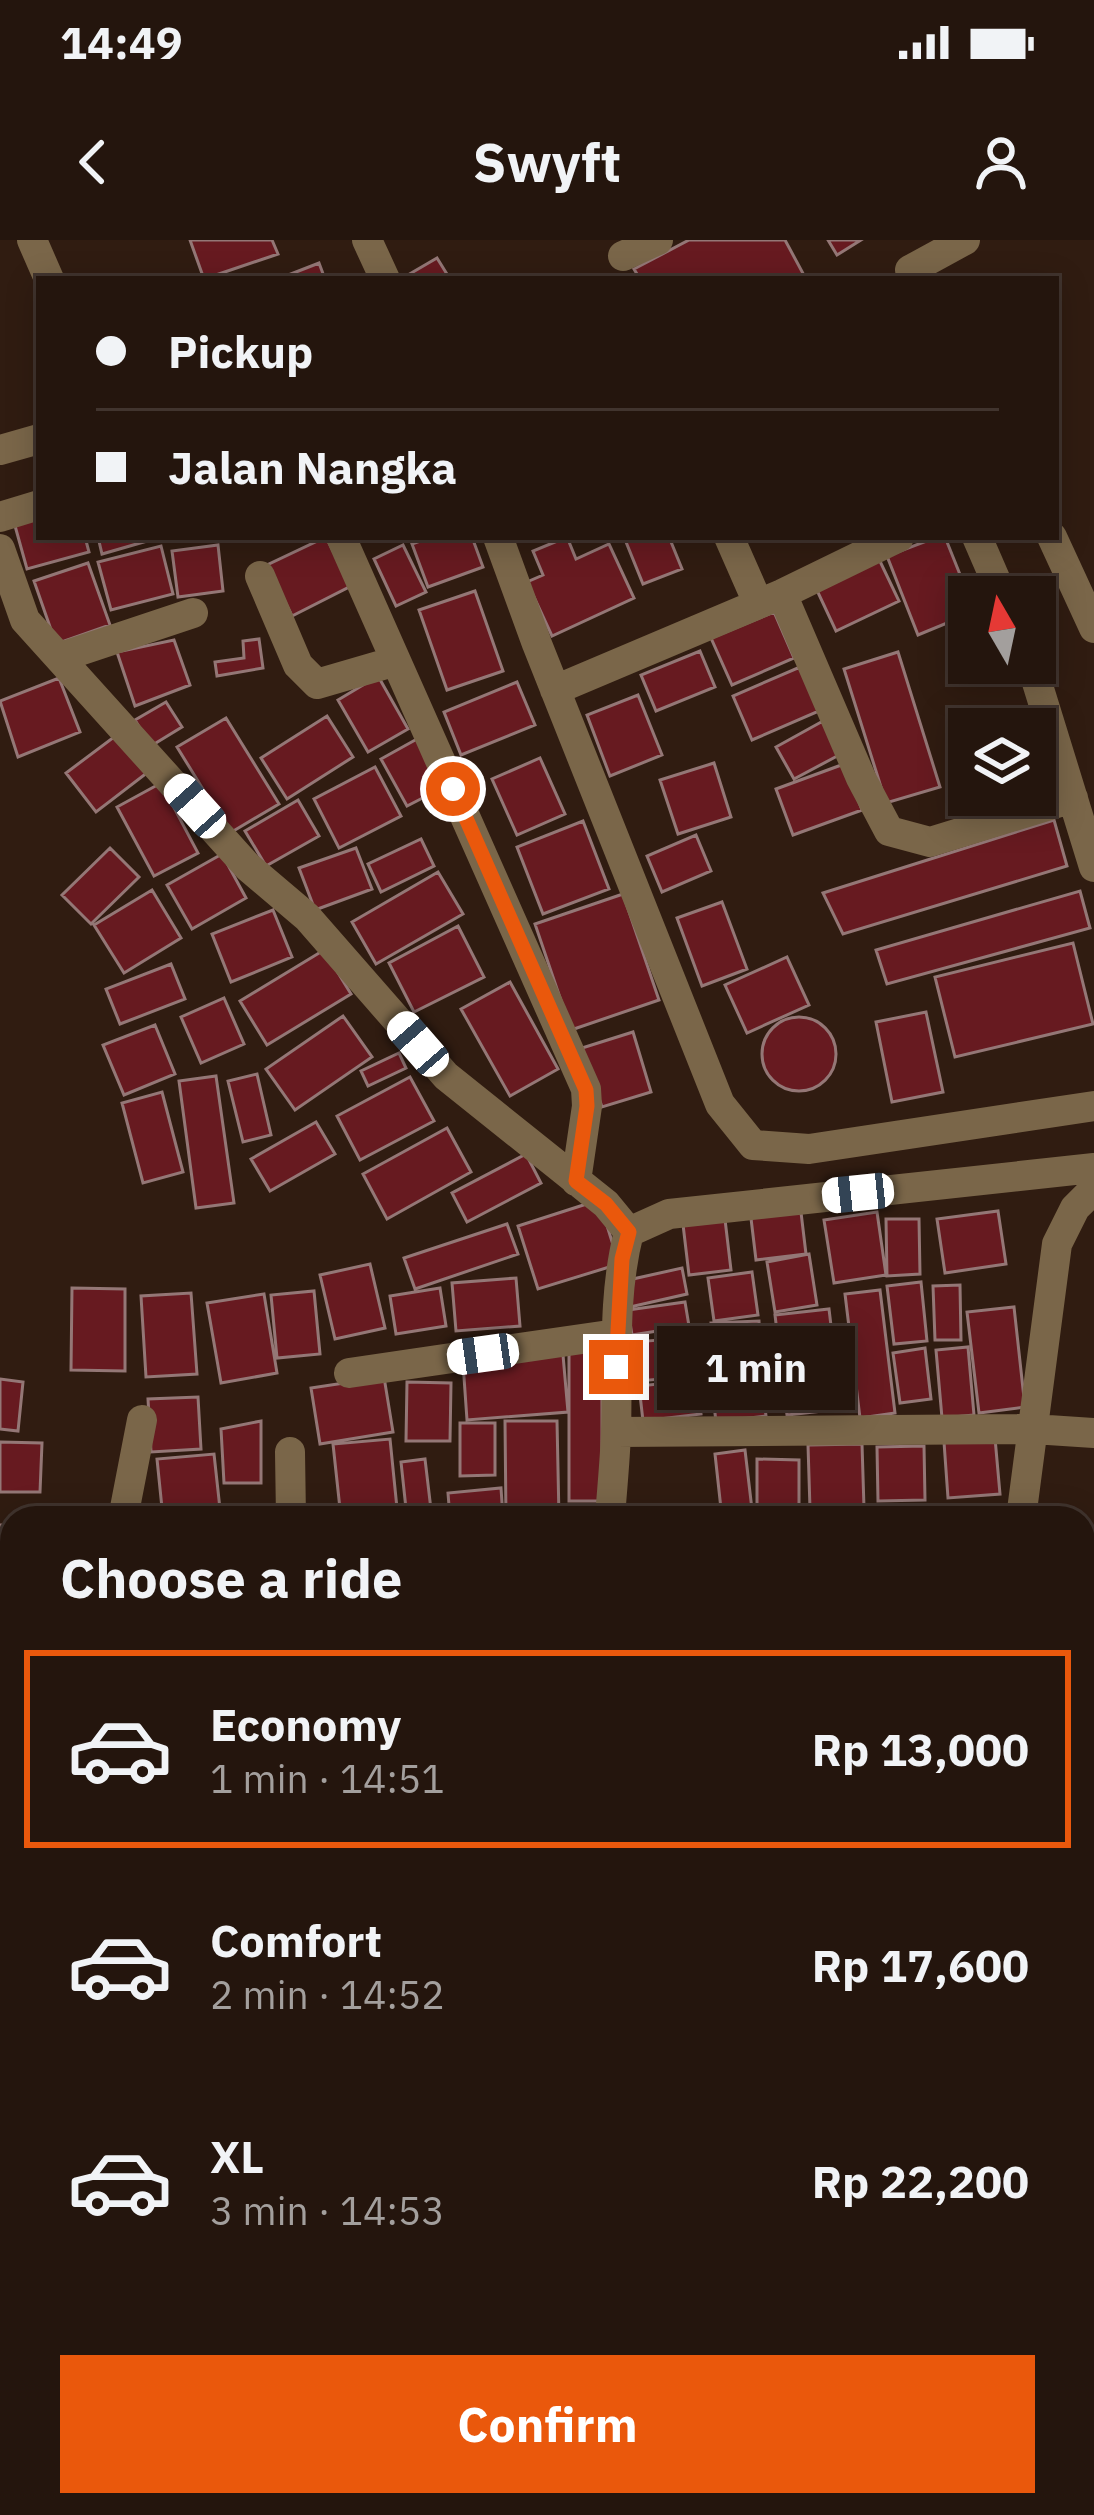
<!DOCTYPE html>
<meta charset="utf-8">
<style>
:root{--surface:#24150d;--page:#2c1e16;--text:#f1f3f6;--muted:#a39f9d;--line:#41342e;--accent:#ea580c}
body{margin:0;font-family:"IBM Plex Sans",sans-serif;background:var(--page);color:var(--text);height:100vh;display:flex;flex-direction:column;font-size:45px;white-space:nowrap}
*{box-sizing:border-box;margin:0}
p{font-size:39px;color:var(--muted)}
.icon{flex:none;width:66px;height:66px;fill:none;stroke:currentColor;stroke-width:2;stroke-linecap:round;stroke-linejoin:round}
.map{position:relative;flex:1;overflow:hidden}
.drawer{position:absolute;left:0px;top:1266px;width:1095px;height:1011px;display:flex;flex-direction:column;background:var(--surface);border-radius:36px 36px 0 0;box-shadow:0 6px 30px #0003,0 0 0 3px var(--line)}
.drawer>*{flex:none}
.banner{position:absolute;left:36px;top:36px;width:1023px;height:264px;border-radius:0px;box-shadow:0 6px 30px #0003,0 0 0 3px var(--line);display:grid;align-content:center;height:264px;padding:0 60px;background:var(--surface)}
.needle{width:78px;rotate:351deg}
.buttons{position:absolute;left:948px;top:336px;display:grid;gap:24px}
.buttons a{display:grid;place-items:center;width:108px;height:108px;border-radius:0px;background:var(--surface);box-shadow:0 6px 30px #0003,0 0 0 3px var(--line);font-size:60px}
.end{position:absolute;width:54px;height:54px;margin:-27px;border:15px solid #ea580c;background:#fff;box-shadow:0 0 0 6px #fff}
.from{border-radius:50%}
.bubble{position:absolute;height:84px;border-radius:0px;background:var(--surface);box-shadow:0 6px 30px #0003,0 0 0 3px var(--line);font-size:39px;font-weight:800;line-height:84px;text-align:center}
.car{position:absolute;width:36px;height:72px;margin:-36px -18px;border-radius:15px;box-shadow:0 0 9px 3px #0007;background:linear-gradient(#fff 24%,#345 0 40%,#fff 0 76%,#345 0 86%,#fff 0)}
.banner b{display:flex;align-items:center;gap:42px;height:114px;font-size:45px}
.banner b+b{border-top:3px solid var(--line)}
.banner i{width:30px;height:30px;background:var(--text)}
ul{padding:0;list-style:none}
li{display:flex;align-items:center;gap:36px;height:198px;margin:0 24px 18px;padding:0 36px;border:6px solid transparent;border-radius:0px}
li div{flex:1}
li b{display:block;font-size:45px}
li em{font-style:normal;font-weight:800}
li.on{border-color:var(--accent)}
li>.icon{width:108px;height:108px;stroke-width:1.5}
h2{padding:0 60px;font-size:54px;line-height:144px}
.cta{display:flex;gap:24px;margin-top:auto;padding:24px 60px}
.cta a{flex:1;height:138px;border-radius:0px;background:var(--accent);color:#fff;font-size:48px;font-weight:800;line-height:138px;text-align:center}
.status{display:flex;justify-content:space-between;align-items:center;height:84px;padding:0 60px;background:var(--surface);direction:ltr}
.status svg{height:33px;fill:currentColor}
header{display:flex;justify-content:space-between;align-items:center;height:156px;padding:0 60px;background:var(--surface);font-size:54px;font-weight:800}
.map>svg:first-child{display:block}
.building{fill:#671a20;stroke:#947776;stroke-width:3}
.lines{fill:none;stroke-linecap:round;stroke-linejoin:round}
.minor{stroke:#7a6649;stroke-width:30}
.route{stroke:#ea580c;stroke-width:15}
</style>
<div class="status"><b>14:49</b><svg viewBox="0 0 49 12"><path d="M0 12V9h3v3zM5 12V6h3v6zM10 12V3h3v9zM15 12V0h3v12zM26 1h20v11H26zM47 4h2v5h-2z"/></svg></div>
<header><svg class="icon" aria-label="back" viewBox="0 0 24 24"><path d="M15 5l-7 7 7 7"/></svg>Swyft<svg class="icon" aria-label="person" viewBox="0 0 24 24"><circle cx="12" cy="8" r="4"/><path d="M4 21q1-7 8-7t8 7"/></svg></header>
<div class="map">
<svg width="1094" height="2275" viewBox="0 0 1094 2275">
<rect width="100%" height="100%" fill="#301c11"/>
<path class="building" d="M190,0H272L278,14L204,39Z
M689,0H785L806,39H640L634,29Z
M828,0H861L837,15Z
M437,18L450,39H401Z
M319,23L325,39H278Z
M39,268V297H85L89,312L27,329L12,275Z
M98,297H161L102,314Z
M326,297L351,346L292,376L267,325Z
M431,297H472L483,327L428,347L412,304Z
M567,297L576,319L609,304L634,358L552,396L527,342L543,335L533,311Z
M624,297H669L682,329L643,344Z
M937,297H945L969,357V374L918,395L887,316Z
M218,305L223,351L178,357L172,311Z
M403,305L426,352L396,366L374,319Z
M161,306L173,354L111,370L98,322Z
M877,315L899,361L836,391L814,344Z
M88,323L110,385L56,404L34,341Z
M475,351L503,431L447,450L419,370Z
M774,372L794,418L732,445L711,398Z
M259,399L263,428L217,436L215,422L244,418L243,401Z
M174,400L190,445L135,466L117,412Z
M700,411L715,447L656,471L641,435Z
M898,412L940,547L886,563L844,429Z
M800,427L819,471L752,500L733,456Z
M378,436L408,489L368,512L338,460Z
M59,438L80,492L18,517L0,461Z
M517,442L535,485L461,515L444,472Z
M638,455L662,515L610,536L587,475Z
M166,462L182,487L151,506L135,480Z
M327,476L353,517L287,559L261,518Z
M226,478L279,564L230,593L177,507Z
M823,481L841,514L794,539L776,507Z
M122,491L152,529L96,572L66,533Z
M417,499L444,547L407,566L381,519Z
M540,518L565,574L517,595L492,539Z
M714,523L731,577L678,594L660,540Z
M844,524L862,570L793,595L776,549Z
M375,527L401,576L339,608L314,559Z
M161,543L198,613L154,636L117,567Z
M298,560L319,596L266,626L245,591Z
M1054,580L1067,626L843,694L823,653Z
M583,581L609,649L543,674L517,607Z
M696,595L711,631L662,652L647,616Z
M421,599L434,626L381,652L368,624Z
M110,608L139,637L91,684L62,655Z
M356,608L372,649L315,670L299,628Z
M222,614L246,658L192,689L167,645Z
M438,632L463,674L376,724L352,682Z
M152,650L181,698L124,733L94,685Z
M1080,651L1090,688L887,744L876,710Z
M623,654L659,760L571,790L535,684Z
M722,662L747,729L702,746L677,678Z
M273,670L292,717L231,742L212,694Z
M458,686L484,737L414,772L389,723Z
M1073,703L1093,784L955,817L935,737Z
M324,710L351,754L267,805L240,761Z
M787,717L809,765L747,793L725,745Z
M171,724L185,759L120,784L106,749Z
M510,742L558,829L510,856L461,769Z
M224,758L244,804L201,823L181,777Z
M926,772L943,852L892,862L876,782Z
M343,776L372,817L295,870L266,829Z
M762 814a37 37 0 1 1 74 0a37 37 0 1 1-74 0Z
M155,785L175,834L124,855L103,805Z
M633,792L651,852L602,867L582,808Z
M399,813L406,828L368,846L361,831Z
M257,834L271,895L243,902L228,841Z
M216,836L234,963L196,968L179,841Z
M410,837L434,881L360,920L337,876Z
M162,852L183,932L143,943L122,863Z
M316,882L335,914L270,951L251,919Z
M447,888L471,932L387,979L363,934Z
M526,914L541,943L467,982L452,953Z
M599,960L619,1024L538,1049L518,986Z
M800,964L806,1014L756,1020L750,970Z
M724,971L731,1030L689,1035L682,976Z
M998,971L1006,1024L945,1033L937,979Z
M877,972L886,1035L834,1043L824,980Z
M886,979H919L920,1034L887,1036Z
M507,984L518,1014L415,1049L404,1018Z
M809,1014L817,1065L775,1072L767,1022Z
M370,1024L385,1088L335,1099L320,1035Z
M682,1028L687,1054L630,1067L624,1041Z
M752,1032L758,1075L714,1081L708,1038Z
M516,1038L520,1086L456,1091L452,1043Z
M921,1042L927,1101L894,1104L887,1046Z
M960,1045L961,1100H935L933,1046Z
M72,1048L125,1049V1131L71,1130Z
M440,1048L446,1086L396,1094L390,1056Z
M880,1050L895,1173L860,1178L845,1054Z
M314,1051L320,1114L277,1118L271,1055Z
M191,1053L197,1134L146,1137L141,1056Z
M264,1054L277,1133L221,1143L207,1063Z
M685,1062L689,1086L632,1095L628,1070Z
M1014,1067L1025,1167L979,1173L967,1072Z
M829,1069L841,1169L787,1175L775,1075Z
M759,1081L761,1120L714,1123L711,1083Z
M694,1097L698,1136L638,1141L635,1102Z
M968,1107L974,1175L942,1178L936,1110Z
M925,1108L931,1159L900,1163L893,1113Z
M569,1109H602V1261H569Z
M563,1115L568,1172L467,1180L463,1123Z
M760,1124L766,1176L716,1182L710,1130Z
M384,1137L393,1192L320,1204L311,1148Z
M0,1139L23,1142L18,1191L0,1189Z
M697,1140L701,1174L643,1181L639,1146Z
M407,1142L451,1143L450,1201H406Z
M198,1157L201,1209L151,1212L148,1159Z
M261,1181V1243H224L221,1189Z
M505,1181H557L559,1278H506Z
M460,1183H495V1235L460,1236Z
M995,1198L1000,1254L948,1258L944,1202Z
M390,1199L398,1278H341L333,1204Z
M0,1202L42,1203L40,1252H0Z
M862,1204L864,1268L810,1269L808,1205Z
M924,1206L925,1260L878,1261L877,1207Z
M745,1210L753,1278H722L715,1214Z
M214,1214L221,1278H163L157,1219Z
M425,1219L432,1278H407L401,1222Z
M757,1219L799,1220V1278H757Z
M501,1248L503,1278H450L448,1253Z
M638,1265L701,1267V1278H638Z
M0,1285H12V1354L3,1355Z
M0,1373H12V1481H0Z
M1083,1408H1094V1460H1085Z
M1094,1469V1517L1083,1518V1470Z
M1083,1522H1094V1567L1083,1568Z
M1083,1582H1094V1701H1083Z
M0,1609L12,1610V1667L0,1666Z
M0,1682L12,1683V1732H0Z
M0,1741L12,1742V1794L0,1793Z
M1088,1810L1094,1877L1083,1879V1811Z
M0,1812L12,1813V1881L0,1879Z
M1094,1979V2057L1083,2059V1981Z
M1094,2067V2118L1083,2120V2069Z
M1094,2124V2169L1084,2171L1083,2127Z
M1094,2181V2262L1088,2263L1083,2236V2183Z
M0,2185H12V2257H0Z
M69,2265V2275H0V2267Z
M99,2265H144V2275H99Z
M160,2265H215L214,2275L159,2272Z
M249,2265H297V2275H248Z
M313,2265H353L354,2275H314Z
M363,2265H406V2275H362Z
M413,2265H447V2275H413Z
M466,2265H512V2275H467Z
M1019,2265H1064L1065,2275H1020Z"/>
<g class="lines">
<path class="minor" d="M32,0L49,39
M367,0L385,39
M623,16L658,0
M910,30L965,0
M0,210L39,199
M0,277L39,265
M341,297L586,849L587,866L576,941
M498,297L537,404L720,864L753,905L809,909L1094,866
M729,297L758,363
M977,297L1003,357
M1052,297L1094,388
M0,309L25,380L248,627L307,677L446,836L606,964L629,992
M260,336L298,425L317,444L396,421
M782,354L861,538L889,591L930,602L1073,558
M61,417L193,373
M1031,423L1094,627
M555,450L782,354L899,297
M629,992L669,974L1094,928
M349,1133L616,1094
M616,1192L1033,1189L1094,1193
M290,1212L291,1278
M123,1278L142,1180
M610,1278C612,1249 615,1221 616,1192C618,1125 612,1057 629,992
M1021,1278L1057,1004L1075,968L1094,949
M1083,1405L1094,1406
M0,1553H12
M1083,1965H1094
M0,2117L12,2119
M671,2265L727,2275
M988,2265L990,2275
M234,2275L235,2265
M570,2275V2265"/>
</g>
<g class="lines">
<path class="route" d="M453,549L586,850L587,866L576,941L606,964L629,992L622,1019L616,1127"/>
</g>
</svg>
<div class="buttons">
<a><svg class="needle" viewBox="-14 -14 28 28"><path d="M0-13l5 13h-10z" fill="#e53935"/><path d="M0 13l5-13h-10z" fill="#a39f9d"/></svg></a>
<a><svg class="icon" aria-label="layers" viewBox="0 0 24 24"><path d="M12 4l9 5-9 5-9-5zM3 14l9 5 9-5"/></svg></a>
</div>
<i class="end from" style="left:453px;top:549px"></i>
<i class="end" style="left:616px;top:1127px"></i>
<div class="bubble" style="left:657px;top:1086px;width:198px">1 min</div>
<i class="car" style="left:195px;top:566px;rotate:318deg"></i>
<i class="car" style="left:418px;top:804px;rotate:319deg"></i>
<i class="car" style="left:858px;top:953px;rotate:264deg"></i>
<i class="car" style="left:483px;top:1114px;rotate:262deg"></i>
<div class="banner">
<b><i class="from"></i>Pickup</b>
<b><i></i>Jalan Nangka</b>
</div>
<section class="drawer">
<h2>Choose a ride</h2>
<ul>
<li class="on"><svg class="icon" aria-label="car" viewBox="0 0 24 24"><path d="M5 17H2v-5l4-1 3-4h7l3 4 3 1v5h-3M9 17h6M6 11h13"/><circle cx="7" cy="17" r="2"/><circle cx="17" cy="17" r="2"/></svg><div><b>Economy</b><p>1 min · 14:51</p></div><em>Rp 13,000</em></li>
<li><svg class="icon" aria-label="car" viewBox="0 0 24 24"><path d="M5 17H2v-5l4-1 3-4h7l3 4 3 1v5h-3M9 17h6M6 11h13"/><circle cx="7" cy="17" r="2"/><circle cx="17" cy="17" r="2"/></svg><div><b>Comfort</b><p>2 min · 14:52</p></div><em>Rp 17,600</em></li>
<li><svg class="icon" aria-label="car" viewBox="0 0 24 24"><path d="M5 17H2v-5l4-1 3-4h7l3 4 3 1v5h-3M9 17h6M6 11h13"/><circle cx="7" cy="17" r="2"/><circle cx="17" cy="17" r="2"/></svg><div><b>XL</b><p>3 min · 14:53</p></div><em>Rp 22,200</em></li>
</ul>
<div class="cta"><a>Confirm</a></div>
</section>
</div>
